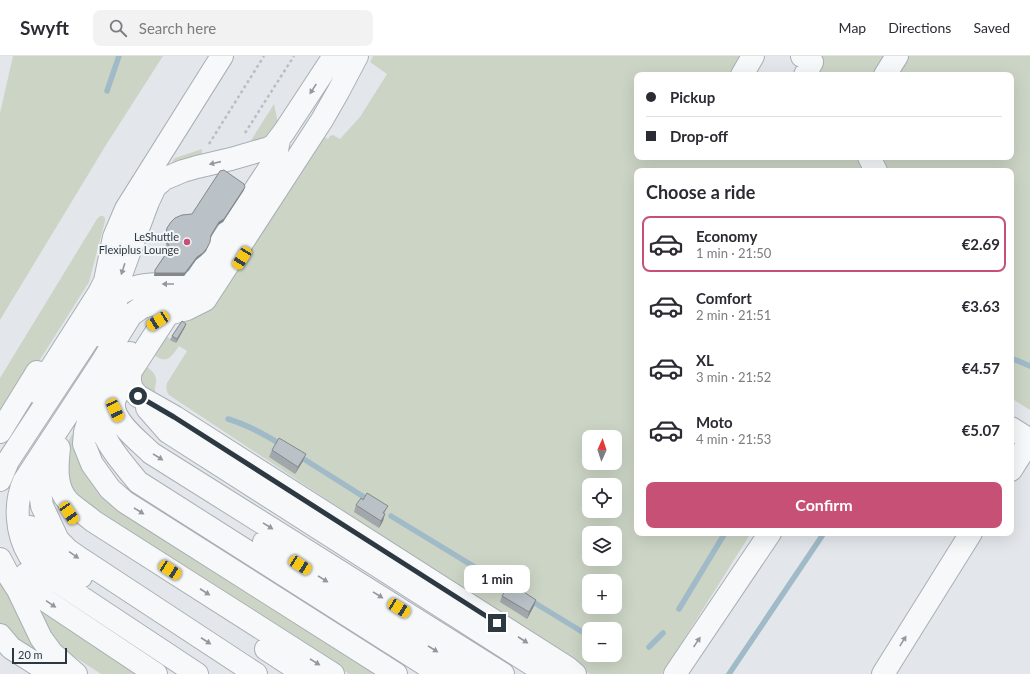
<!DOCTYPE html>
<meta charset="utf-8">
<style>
:root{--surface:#fff;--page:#f2f2f3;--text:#2b2b33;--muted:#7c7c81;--line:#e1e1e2;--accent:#c75176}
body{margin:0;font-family:Lato,sans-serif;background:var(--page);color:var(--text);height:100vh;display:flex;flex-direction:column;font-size:15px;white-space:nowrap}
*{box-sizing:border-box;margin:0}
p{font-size:13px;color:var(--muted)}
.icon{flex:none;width:22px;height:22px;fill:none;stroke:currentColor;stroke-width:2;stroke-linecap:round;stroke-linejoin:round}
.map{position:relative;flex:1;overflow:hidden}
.sheet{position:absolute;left:634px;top:112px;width:380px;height:368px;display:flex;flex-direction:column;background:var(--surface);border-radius:8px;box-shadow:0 4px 16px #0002}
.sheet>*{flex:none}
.guide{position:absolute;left:634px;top:16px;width:380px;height:88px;border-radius:8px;box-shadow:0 4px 16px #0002;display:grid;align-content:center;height:88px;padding:0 12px;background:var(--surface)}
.needle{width:26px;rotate:3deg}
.tools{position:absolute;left:582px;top:374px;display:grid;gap:8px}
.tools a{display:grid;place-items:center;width:40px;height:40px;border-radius:8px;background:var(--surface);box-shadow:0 4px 16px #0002;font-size:20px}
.scale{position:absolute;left:12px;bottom:10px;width:55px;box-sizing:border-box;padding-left:4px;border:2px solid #2c3842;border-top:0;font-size:11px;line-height:14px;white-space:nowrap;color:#2c3842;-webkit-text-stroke:3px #f3f6f8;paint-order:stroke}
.end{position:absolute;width:18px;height:18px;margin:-9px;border:5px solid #2c3842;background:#fff;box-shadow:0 0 0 2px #fff}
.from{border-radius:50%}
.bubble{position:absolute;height:28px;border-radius:8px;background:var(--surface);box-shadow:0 4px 16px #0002;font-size:13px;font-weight:700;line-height:28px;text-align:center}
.car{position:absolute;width:12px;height:24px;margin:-12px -6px;border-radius:5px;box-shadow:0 0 3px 1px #0007;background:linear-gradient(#f5c518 24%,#345 0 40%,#f5c518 0 76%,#345 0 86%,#f5c518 0)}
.guide b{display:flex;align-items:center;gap:14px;height:38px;font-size:15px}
.guide b+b{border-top:1px solid var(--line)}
.guide i{width:10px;height:10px;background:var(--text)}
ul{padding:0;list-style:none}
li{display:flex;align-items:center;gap:12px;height:56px;margin:0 8px 6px;padding:0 4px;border:2px solid transparent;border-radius:8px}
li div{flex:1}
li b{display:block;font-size:15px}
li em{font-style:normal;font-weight:700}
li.on{border-color:var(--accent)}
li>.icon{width:36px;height:36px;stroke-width:1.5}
h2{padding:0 12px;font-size:18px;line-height:48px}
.primary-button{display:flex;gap:8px;margin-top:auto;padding:8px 12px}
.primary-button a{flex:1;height:46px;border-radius:8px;background:var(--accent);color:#fff;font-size:16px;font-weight:700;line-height:46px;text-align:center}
header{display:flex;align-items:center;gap:24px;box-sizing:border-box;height:56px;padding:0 20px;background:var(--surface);border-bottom:1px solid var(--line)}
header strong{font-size:19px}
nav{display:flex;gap:22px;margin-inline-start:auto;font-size:14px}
.search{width:280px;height:36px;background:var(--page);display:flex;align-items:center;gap:10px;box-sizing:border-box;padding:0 14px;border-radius:8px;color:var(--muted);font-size:15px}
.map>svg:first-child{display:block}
.green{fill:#cbd4c5;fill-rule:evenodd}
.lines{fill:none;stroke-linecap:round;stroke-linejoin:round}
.stream{stroke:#a1bac8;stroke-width:5.5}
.minor-casing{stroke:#a8afb5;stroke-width:24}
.path{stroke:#b9bec2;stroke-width:2.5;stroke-dasharray:3 3;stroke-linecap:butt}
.minor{stroke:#f6f8f9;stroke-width:22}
.wall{fill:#a1a7ab}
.shaded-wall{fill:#83888b}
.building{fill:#bbc2c7;stroke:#83888b}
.oneway{fill:#91989e}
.route{stroke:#2c3842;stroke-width:5}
.poi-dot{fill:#c75176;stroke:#f3f6f8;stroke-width:1.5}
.labels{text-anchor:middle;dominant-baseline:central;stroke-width:4;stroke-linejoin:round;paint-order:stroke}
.poi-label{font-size:11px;fill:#2c3842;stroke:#f3f6f8;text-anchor:end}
</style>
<header>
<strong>Swyft</strong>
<div class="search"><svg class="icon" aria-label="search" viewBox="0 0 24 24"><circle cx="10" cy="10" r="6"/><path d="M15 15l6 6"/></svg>Search here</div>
<nav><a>Map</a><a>Directions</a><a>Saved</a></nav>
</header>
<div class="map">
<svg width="1030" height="618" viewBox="0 0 1030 618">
<rect width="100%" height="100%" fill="#e3e7eb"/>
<path class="green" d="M13,0H163L106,89L0,264V57Z
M373,0H753L742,19H637V101H1011V19H805L802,0H1030V354L1011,342V115H637V477H751L662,618H590L169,339C166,335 166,331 167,327L187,295L179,290C169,305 165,308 150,296L162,277L176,287L180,268L183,265L216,247L222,239L313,96L321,79L328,83L330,80L333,79L340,83L360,61L387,18L370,6ZM589,381H615V407H589ZM589,429H615V455H589ZM589,477H615V503H589ZM589,525H615V551H589ZM589,573H615V599H589Z
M274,48L279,72L275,79L248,89Z
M202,93V97L199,101L170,109L175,102Z
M100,160H103L105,162V165L89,226L0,367V322L97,163Z
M142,308C149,312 157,317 156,326C155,331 154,335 157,340L140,329Z
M78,368L81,408L390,618H349L98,459L70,431L66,392L70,382Z
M0,517L50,604C31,592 15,584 0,567Z
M33,542L146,618H101L52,586Z"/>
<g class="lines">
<path class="stream" d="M107,35L119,0
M1011,302L1030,310
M228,363C248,369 266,379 283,390
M299,400L364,441
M391,460L514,535
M530,544L589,580
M679,553L725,477
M649,591L663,577
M615,596H616
M729,618L824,477"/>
<g class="minor-casing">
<path id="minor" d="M357,0L338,36L322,64L205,244L187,253L168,258L131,315L130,320V326L132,333L138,340L175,361L568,612L575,618
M802,0L812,6L805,19
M742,19L753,0
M885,19L897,0
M869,101L876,115
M187,239L142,251L131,259L100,309L24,425C14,448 16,477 29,499C33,505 38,510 43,516L197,618
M102,280L113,263L116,255V241C138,223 162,230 188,227L194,225L198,221L274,105L276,99L279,84
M130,297L89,363L85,376L84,388L92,408L110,433L125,446L396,618
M125,324C121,331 115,339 114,347C112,365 139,385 151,397L503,618
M36,336L99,237L105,225L114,181L126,153L222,0
M103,343C90,375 120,403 138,426L440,618
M147,352L168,376L547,618
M1011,372L1030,384
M0,376L37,316
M59,392C57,410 55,431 68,445C75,452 85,458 93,465L333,618
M54,400L42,421L40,436L42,450L58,484L68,494L81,503L256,618
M1011,414L1030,384
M0,424L8,405L116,241L120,230L121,219L129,197L148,146L155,131L164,123L183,115L197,111L231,103L269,92L274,89L284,76L334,0
M30,471C40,496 60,507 81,521
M264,486L472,618
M0,503L9,520L18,534L41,582L52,597L76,618
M26,518L45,544L156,618
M0,579L11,592L52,618
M266,593L304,618
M675,618L770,477
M883,618L971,477"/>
</g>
<path class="path" d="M245,77L294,0
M209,88L264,0"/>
<use href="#minor" class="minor"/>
</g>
<path class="wall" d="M737,101H747L742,103H739Z
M244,134L223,166L218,169L211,181L206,195L201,200L196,204L184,220H154V218L155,214L168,194L166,189L165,182L167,172L192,158Z
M185,271L176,287L170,284L172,280Z
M272,394L303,405L295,418L269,401Z
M363,444L388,450L384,458L383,465L379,472L354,456L356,449Z
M502,540L534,550L527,563L500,546Z"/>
<path class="shaded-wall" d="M743,101H747L742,103Z
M245,131L244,134L223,166L218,169L210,182L211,179L219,166Z
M210,186L206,195L201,200L196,204L184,220H154L155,217L197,201Z
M186,268L185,271L176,287L177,283Z
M306,398L303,405L295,418L298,411Z
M385,458L383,465L379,472L381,465Z
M536,544L534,550L527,563L529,556Z"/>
<path class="building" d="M224,114L244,128L245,131L224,163L219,166L211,179L210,186L207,192L203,197L197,201L185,217H155V214L170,192L167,186L166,179L167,172L171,166L175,162L182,159L192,158L220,115Z
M182,265L186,268L177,283L172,280Z
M279,382L306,398L298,411L272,394Z
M367,437L388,450L383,457L385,458L381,465L356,449L361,442L363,444Z
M510,527L536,544L529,556L502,540Z"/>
<defs><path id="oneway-solid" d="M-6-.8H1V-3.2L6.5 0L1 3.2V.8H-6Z"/></defs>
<g class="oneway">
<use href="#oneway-solid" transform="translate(313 33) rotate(123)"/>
<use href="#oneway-solid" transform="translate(215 107) rotate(167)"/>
<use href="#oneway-solid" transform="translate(123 213) rotate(108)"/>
<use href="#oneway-solid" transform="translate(168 228) rotate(-180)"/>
<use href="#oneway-solid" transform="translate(158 401) rotate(32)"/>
<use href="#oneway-solid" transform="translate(139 455) rotate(32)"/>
<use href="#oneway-solid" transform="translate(268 470) rotate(32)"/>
<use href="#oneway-solid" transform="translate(74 499) rotate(35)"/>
<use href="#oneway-solid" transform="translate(323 523) rotate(32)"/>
<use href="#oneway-solid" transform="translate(205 536) rotate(33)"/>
<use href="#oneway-solid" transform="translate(378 539) rotate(32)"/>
<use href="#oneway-solid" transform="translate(51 548) rotate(34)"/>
<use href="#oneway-solid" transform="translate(523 584) rotate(33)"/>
<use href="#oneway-solid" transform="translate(206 585) rotate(33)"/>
<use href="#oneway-solid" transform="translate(903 585) rotate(-58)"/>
<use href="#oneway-solid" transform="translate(697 586) rotate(-56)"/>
<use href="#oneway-solid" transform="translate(433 593) rotate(32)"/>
<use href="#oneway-solid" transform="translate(315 606) rotate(32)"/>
</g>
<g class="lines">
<path class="route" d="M138,340L174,361L497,567"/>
</g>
<circle class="poi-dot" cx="187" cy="186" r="4"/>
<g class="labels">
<g class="poi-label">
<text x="179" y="180">LeShuttle<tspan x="179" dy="13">Flexiplus Lounge</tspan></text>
</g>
</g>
</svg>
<div class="tools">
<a><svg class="needle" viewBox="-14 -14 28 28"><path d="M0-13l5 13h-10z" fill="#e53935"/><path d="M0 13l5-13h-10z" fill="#7c7c81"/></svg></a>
<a><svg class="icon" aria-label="locate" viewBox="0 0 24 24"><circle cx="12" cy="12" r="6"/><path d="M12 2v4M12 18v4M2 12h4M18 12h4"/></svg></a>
<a><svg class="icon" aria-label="layers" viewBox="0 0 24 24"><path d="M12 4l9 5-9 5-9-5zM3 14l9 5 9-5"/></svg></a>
<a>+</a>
<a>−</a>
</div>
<div class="scale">20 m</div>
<i class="end from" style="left:138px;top:340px"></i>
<i class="end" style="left:497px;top:567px"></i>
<div class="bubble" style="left:464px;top:509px;width:66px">1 min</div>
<i class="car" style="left:242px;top:202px;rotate:212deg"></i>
<i class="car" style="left:158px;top:265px;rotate:237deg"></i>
<i class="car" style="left:115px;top:354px;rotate:155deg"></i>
<i class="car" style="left:69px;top:457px;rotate:146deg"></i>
<i class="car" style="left:300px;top:509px;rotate:123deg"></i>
<i class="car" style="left:170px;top:514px;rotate:123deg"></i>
<i class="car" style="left:399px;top:552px;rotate:122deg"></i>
<div class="guide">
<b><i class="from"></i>Pickup</b>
<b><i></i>Drop-off</b>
</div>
<section class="sheet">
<h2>Choose a ride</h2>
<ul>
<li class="on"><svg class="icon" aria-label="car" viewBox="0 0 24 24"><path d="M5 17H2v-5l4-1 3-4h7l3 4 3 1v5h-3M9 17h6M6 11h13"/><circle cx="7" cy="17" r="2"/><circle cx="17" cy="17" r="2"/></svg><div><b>Economy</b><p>1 min · 21:50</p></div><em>€2.69</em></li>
<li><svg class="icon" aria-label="car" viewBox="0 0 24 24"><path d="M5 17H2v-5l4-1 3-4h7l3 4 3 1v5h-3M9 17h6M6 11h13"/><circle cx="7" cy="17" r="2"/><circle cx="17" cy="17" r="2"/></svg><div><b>Comfort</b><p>2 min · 21:51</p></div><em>€3.63</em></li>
<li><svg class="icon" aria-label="car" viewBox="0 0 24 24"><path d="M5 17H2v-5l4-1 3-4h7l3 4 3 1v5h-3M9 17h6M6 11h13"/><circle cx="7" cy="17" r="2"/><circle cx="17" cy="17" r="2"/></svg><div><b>XL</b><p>3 min · 21:52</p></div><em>€4.57</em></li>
<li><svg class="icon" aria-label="car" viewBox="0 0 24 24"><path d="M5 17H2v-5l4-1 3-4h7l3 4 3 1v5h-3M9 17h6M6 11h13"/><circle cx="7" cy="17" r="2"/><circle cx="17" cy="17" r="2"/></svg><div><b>Moto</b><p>4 min · 21:53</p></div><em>€5.07</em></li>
</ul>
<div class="primary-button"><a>Confirm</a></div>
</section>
</div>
